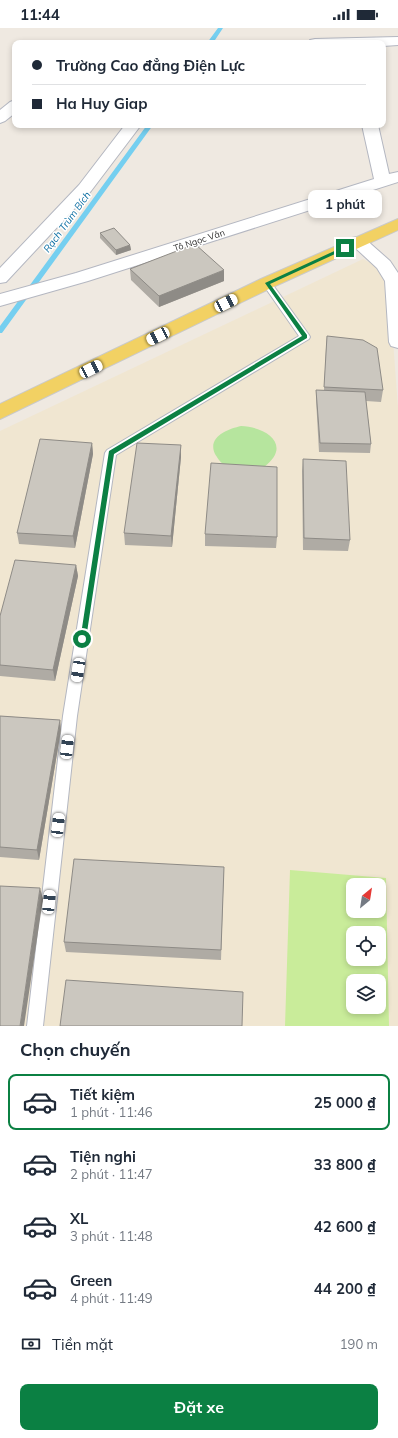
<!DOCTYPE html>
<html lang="vi">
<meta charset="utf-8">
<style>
:root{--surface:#fff;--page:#f2f2f3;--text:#1f2937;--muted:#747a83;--line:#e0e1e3;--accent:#0b8043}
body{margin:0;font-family:Mulish,sans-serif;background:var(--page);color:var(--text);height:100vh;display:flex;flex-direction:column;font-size:15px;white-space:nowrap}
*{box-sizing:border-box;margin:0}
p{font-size:13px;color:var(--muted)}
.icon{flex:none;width:22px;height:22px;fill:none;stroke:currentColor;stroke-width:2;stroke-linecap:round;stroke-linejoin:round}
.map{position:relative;height:998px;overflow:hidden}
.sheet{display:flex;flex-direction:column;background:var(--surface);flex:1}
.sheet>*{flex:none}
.hud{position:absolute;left:12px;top:12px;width:374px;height:88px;border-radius:8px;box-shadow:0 2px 6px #0003;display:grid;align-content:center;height:88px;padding:0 20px;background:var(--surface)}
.needle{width:26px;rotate:30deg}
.controls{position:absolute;left:346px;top:850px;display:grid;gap:8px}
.controls a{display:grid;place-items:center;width:40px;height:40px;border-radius:8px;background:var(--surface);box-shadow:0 2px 6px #0003;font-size:20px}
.end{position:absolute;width:18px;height:18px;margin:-9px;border:5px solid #0b8043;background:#fff;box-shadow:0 0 0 2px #fff}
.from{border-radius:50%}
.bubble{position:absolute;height:28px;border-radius:8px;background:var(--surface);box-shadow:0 2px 6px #0003;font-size:13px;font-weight:700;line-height:28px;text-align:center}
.car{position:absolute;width:12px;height:24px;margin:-12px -6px;border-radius:5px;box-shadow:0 0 3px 1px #0007;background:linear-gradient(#fff 24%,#345 0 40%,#fff 0 76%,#345 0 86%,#fff 0)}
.hud b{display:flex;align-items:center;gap:14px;height:38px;font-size:15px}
.hud b+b{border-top:1px solid var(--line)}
.hud i{width:10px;height:10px;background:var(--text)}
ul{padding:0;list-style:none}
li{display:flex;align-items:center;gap:12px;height:56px;margin:0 8px 6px;padding:0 12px;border:2px solid transparent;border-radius:8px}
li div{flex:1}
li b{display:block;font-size:15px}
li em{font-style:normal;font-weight:700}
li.on{border-color:var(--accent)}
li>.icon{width:36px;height:36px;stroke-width:1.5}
h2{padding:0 20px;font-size:18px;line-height:48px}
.pay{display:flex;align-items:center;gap:10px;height:44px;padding:0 20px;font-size:15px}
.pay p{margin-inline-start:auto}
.button{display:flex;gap:8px;margin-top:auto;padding:8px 20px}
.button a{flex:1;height:46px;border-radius:8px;background:var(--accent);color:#fff;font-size:16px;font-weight:700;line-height:46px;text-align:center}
.status{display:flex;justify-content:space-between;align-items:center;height:28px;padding:0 20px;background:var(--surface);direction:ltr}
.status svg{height:11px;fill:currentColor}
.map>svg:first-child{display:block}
.education{fill:#f0e6d1;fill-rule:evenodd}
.green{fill:#b6e59e}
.pitch{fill:#c9ec9a;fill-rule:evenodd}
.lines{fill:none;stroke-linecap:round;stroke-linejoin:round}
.stream{fill:#75cff0;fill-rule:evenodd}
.service-casing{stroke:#b4b7c1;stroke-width:2}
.minor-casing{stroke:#b4b7c1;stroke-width:2}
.primary-casing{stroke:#c9c9c9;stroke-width:2}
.service{fill:#fff;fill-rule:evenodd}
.minor{fill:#fff;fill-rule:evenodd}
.primary{fill:#f2d163;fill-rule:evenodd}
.wall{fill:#afaba4}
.shaded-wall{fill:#8e8b86}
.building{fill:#cbc7bf;stroke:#8e8b86}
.route{fill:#0b8043}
.labels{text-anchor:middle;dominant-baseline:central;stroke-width:3;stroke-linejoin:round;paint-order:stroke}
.far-street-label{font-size:9px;fill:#2e2e2e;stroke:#fff}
.far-water-label{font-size:10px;font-style:italic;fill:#0d6fa3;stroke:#fff}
</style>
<div class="status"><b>11:44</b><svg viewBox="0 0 49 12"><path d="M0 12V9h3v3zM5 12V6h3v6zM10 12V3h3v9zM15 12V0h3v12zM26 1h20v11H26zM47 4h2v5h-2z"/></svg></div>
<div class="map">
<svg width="398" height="998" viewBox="0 0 398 998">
<rect width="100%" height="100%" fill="#efe9e1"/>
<path class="education" d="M363,231L388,244L398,380V998H0V403ZM353,857H379V883H353ZM353,905H379V931H353ZM353,953H379V979H353Z"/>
<path class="green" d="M241,398C266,399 293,417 264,439C255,438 229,438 223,436C220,434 217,429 215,426C207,409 228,401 241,398Z"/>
<path class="pitch" d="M290,842L386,850L389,998H285ZM353,857H379V883H353ZM353,905H379V931H353ZM353,953H379V979H353Z"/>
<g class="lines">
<path class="stream" d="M218,0H223L213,15H207Z
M147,97H153L2,305H0V298Z"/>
<g class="service-casing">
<path id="service" d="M267,252L270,253L309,307L310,309L309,311L116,427L77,688L43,998H27L63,688L105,425L107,422L299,308L262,255Z"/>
</g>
<g class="minor-casing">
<path id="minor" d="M398,9V17L383,18V15H308L310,12L315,11Z
M15,72V85L5,93L0,95V82L10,74Z
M125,97H141L91,163L6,254L0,255V240L79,157Z
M362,97H378L389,146L398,144V154L88,253L0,278V266L76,245L374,151Z
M358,209L364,210L390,233L398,245V320L391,318L389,314L385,253L377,240L349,214L352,210Z"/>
</g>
<g class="primary-casing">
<path id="primary" d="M398,191V202L273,259L0,391V376L261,251Z"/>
</g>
<use href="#service" class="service"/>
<use href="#minor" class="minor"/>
<use href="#primary" class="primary"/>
</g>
<path class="wall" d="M100,205L130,217L131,222L116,227L100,210Z
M130,241L224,253L159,279L131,252Z
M327,308L383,362L381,374L366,373L371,416L370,425L319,424L316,371V362H324L326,320Z
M92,415L93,426L75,520L19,516L17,505Z
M181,417V429L172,519L125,517L124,505Z
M303,431L350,512L348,523L303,522L302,443Z
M205,506L277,509L276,520L205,518Z
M76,537L78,548L55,653L0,648V588Z
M0,688L60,692L61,702L39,832L0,829Z
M224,839L221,932L66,924L64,914Z"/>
<path class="shaded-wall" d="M130,217L131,222L116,227V222Z
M224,242V253L159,279V268Z
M92,415L93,426L75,520L73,508Z
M181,417V429L172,519L171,508Z
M76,537L78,548L55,653L53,642Z
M60,692L61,702L39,832L37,822Z
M40,860L43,871L24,998H20Z"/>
<path class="building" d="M114,200L130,217L116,222L100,205Z
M195,216L224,242L159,268L130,241Z
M327,308L363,312L377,320L383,362L324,359Z
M316,362L365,364L371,416L320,415Z
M40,411L92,415L73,508L17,505Z
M137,415L181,417L171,508L124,505Z
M303,431L346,433L350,512L304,510Z
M211,435L277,439V509L205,506Z
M15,532L76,537L53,642L0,637V588Z
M0,688L60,692L37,822L0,819Z
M74,831L224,839L221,922L64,914Z
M0,858L40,860L20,998H0Z
M66,952L243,964L242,998H60Z"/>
<path class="route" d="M343,219L348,220L270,256L307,307V310L114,426L86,611L85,613H80L109,423L302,308L265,255Z"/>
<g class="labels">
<g class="far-street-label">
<text transform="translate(199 212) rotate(-18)">Tô Ngọc Vân</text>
</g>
<g class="far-water-label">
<text transform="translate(67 194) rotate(-54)">Rạch Trùm Bích</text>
</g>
</g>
</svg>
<div class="controls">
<a><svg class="needle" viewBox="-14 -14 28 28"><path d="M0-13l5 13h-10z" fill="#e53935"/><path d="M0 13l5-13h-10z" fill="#747a83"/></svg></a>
<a><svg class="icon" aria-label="locate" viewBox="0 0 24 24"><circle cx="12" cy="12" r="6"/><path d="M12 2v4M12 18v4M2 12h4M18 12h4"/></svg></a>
<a><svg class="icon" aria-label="layers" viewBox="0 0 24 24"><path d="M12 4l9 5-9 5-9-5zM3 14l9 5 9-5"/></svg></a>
</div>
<i class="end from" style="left:82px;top:611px"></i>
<i class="end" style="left:345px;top:220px"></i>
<div class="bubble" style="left:308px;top:162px;width:74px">1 phút</div>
<i class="car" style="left:226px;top:275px;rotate:64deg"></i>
<i class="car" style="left:158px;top:308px;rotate:244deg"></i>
<i class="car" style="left:91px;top:341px;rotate:64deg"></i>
<i class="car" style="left:78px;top:642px;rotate:189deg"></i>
<i class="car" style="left:67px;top:719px;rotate:7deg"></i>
<i class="car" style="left:58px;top:797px;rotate:7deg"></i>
<i class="car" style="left:49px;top:874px;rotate:6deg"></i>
<div class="hud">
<b><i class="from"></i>Trường Cao đẳng Điện Lực</b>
<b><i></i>Ha Huy Giap</b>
</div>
</div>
<section class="sheet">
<h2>Chọn chuyến</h2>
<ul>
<li class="on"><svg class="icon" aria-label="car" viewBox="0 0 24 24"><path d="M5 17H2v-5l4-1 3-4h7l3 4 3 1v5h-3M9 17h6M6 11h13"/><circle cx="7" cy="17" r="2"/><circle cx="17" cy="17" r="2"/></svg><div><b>Tiết kiệm</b><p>1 phút · 11:46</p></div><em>25 000 ₫</em></li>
<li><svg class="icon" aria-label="car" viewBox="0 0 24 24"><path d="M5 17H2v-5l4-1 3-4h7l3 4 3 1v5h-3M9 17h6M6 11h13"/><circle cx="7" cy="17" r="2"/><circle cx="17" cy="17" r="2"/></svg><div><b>Tiện nghi</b><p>2 phút · 11:47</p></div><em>33 800 ₫</em></li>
<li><svg class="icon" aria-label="car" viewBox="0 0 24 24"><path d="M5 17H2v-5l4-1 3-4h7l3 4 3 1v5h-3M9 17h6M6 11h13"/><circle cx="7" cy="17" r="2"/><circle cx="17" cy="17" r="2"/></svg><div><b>XL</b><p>3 phút · 11:48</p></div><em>42 600 ₫</em></li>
<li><svg class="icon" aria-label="car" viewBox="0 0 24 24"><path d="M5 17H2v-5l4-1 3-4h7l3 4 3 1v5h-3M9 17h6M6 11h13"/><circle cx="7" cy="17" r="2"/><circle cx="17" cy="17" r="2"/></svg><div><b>Green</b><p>4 phút · 11:49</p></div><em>44 200 ₫</em></li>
</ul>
<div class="pay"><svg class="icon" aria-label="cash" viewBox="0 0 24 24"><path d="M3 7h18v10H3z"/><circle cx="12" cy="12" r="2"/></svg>Tiền mặt<p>190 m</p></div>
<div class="button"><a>Đặt xe</a></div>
</section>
